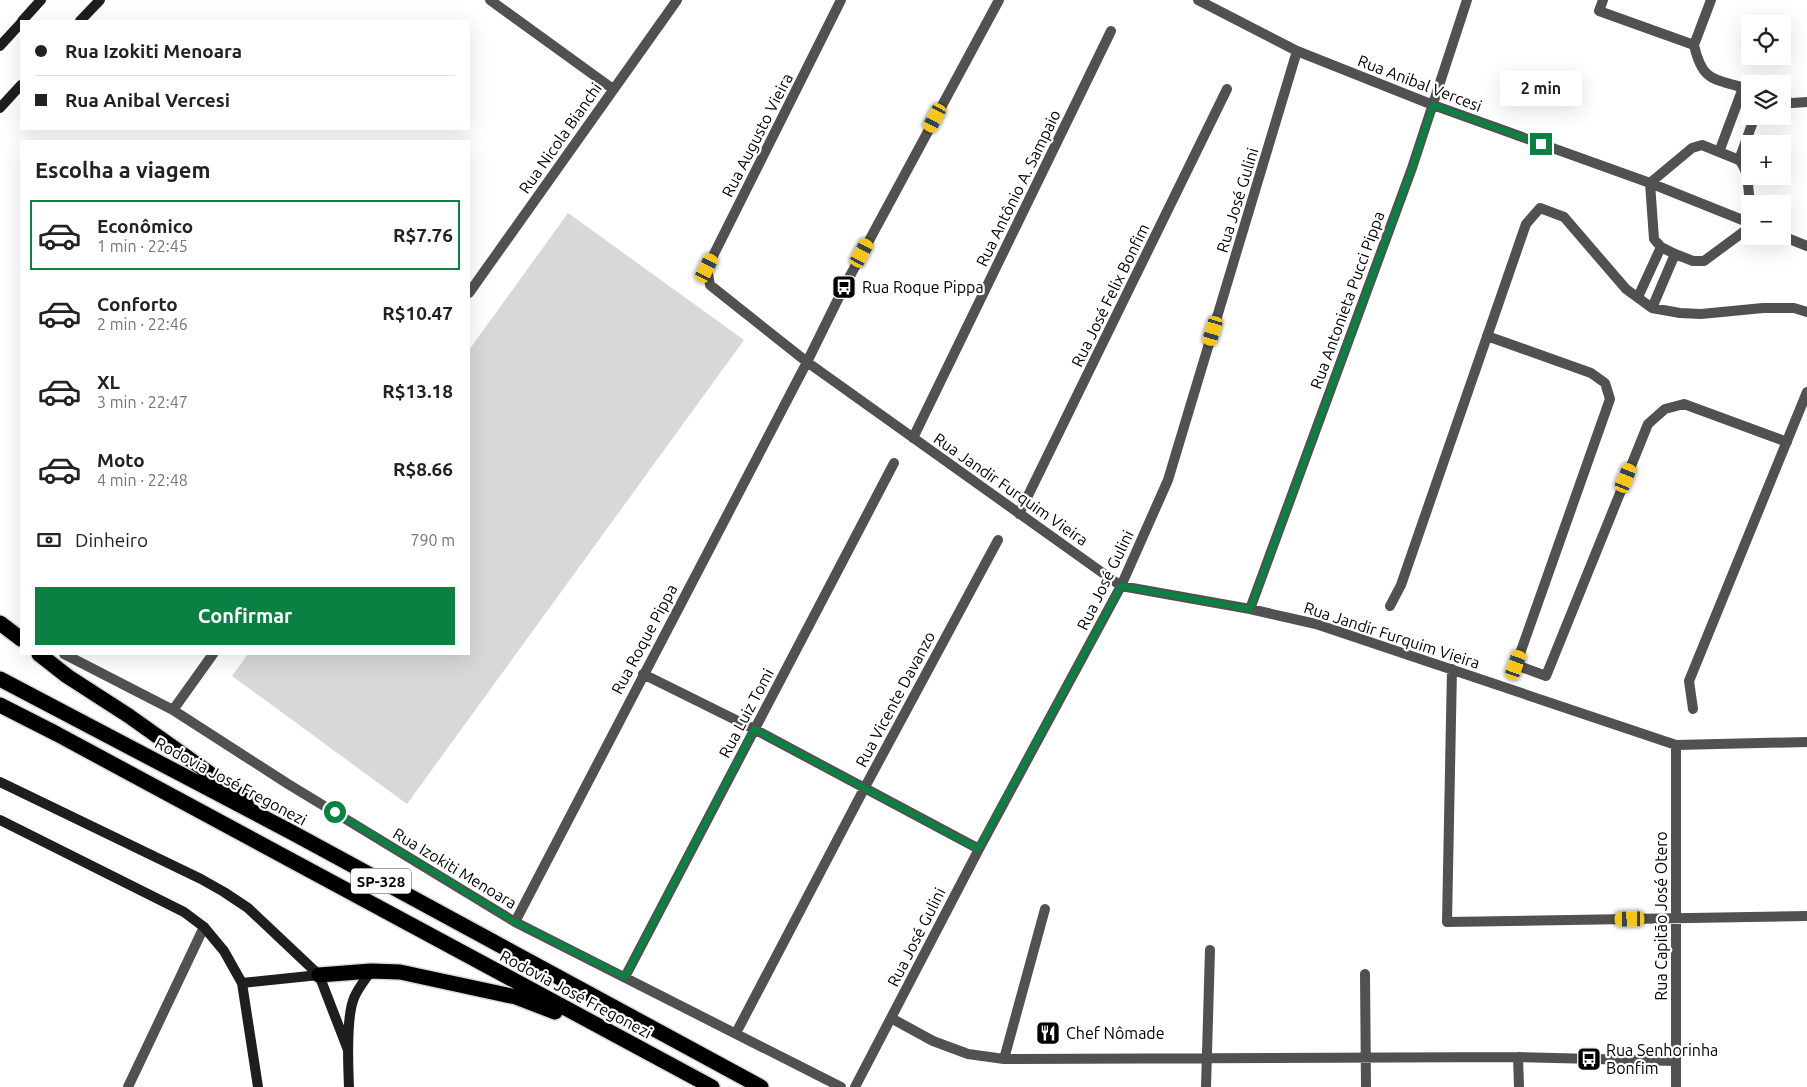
<!DOCTYPE html>
<html lang="pt">
<meta charset="utf-8">
<style>
:root{--surface:#fff;--page:#f2f2f2;--text:#222;--muted:#767676;--line:#e0e0e0;--accent:#0b8043}
body{margin:0;font-family:Ubuntu,sans-serif;background:var(--page);color:var(--text);height:100vh;display:flex;flex-direction:column;font-size:19px;white-space:nowrap}
*{box-sizing:border-box;margin:0}
p{font-size:16px;color:var(--muted)}
.icon{flex:none;width:28px;height:28px;fill:none;stroke:currentColor;stroke-width:2;stroke-linecap:round;stroke-linejoin:round}
.map{position:relative;flex:1;overflow:hidden}
.sheet{position:absolute;left:20px;top:140px;width:450px;height:515px;display:flex;flex-direction:column;background:var(--surface);border-radius:0px;box-shadow:0 5px 20px #0002}
.sheet>*{flex:none}
.banner{position:absolute;left:20px;top:20px;width:450px;height:110px;border-radius:0px;box-shadow:0 5px 20px #0002;display:grid;align-content:center;height:110px;padding:0 15px;background:var(--surface)}
.controls{position:absolute;left:1741px;top:15px;display:grid;gap:10px}
.controls a{display:grid;place-items:center;width:50px;height:50px;border-radius:0px;background:var(--surface);box-shadow:0 5px 20px #0002;font-size:25px}
.end{position:absolute;width:22px;height:22px;margin:-11px;border:6px solid #0b8043;background:#fff;box-shadow:0 0 0 2px #fff}
.from{border-radius:50%}
.bubble{position:absolute;height:35px;border-radius:0px;background:var(--surface);box-shadow:0 5px 20px #0002;font-size:16px;font-weight:600;line-height:35px;text-align:center}
.car{position:absolute;width:15px;height:30px;margin:-15px -8px;border-radius:6px;box-shadow:0 0 4px 1px #0007;background:linear-gradient(#f5c518 24%,#345 0 40%,#f5c518 0 76%,#345 0 86%,#f5c518 0)}
.banner b{display:flex;align-items:center;gap:18px;height:48px;font-size:19px}
.banner b+b{border-top:1px solid var(--line)}
.banner i{width:12px;height:12px;background:var(--text)}
ul{padding:0;list-style:none}
li{display:flex;align-items:center;gap:15px;height:70px;margin:0 10px 8px;padding:0 5px;border:2px solid transparent;border-radius:0px}
li div{flex:1}
li b{display:block;font-size:19px}
li em{font-style:normal;font-weight:600}
li.current{border-color:var(--accent)}
li>.icon{width:45px;height:45px;stroke-width:1.5}
h2{padding:0 15px;font-size:22px;line-height:60px}
.pay{display:flex;align-items:center;gap:12px;height:55px;padding:0 15px;font-size:19px}
.pay p{margin-inline-start:auto}
.primary-button{display:flex;gap:10px;margin-top:auto;padding:10px 15px}
.primary-button a{flex:1;height:58px;border-radius:0px;background:var(--accent);color:#fff;font-size:20px;font-weight:600;line-height:58px;text-align:center}
.map>svg:first-child{display:block}
.green{fill:#d8d8d8}
.lines{fill:none;stroke-linecap:round;stroke-linejoin:round}
.highway-casing{stroke:#dbdbdb;stroke-width:18}
.street{stroke:#515151;stroke-width:10}
.secondary{stroke:#1e1e1e;stroke-width:10}
.highway{stroke:#000;stroke-width:15}
.route{stroke:#0b8043;stroke-width:6}
.labels{text-anchor:middle;dominant-baseline:central;stroke-width:4.5;stroke-linejoin:round;paint-order:stroke}
.shield{fill:#fff;stroke:#4c4c4c;stroke-width:1}
.shield-label{font-size:15px;font-weight:bold;fill:#000}
.street-label{font-size:16px;fill:#000;stroke:#fff}
.poi-label{font-size:16px;fill:#000;stroke:#fff;text-anchor:start}
</style>
<div class="map">
<svg width="1807" height="1087" viewBox="0 0 1807 1087">
<rect width="100%" height="100%" fill="#fff"/>
<path class="green" d="M568,213L744,340L407,804L232,676L248,654H469V350Z"/>
<g class="lines">
<g class="highway-casing">
<path id="highway" d="M0,623L21,639
M39,654L67,676L129,716L247,800
M0,679L293,833L761,1087
M0,705L57,734L712,1087
M319,975L371,971L400,972L516,997L555,1012"/>
</g>
<path class="street" d="M490,0L613,89
M841,0L707,268L710,285L807,362L1121,586L1250,609L1316,624L1676,745L1807,742
M1198,0L1297,51L1433,105L1650,183L1750,223
M1603,0L1599,11L1694,45C1703,85 1716,78 1750,90
M1694,45L1711,0
M1782,100L1792,103L1807,102
M1719,152L1743,88
M1739,160L1755,116
M1750,227L1704,261H1693L1675,254L1661,247L1654,239L1650,183L1692,148L1702,145L1739,160C1749,171 1748,189 1750,204
M1782,236L1807,246
M469,293L677,0
M1638,297L1661,247
M1652,308L1675,254
M1487,336L1591,373L1605,383L1610,399L1516,665L1546,676L1648,424L1665,409L1684,404L1787,442
M913,438L1111,31
M1019,514L1227,89
M1390,606L1401,585L1526,224L1540,208L1564,217L1626,289L1652,308L1680,313L1701,314L1763,308H1794L1807,312
M1250,609L1412,168L1467,0
M64,654L173,710L288,784L515,922L841,1087
M1452,669L1447,922L1807,916
M643,674L754,729L979,849
M1693,709L1689,681L1807,392
M173,710L213,654
M1676,745V1087
M515,922L807,362L844,287L999,0
M1365,974L1366,1087
M625,977L894,463
M891,1018L933,1041L968,1054L1004,1059L1518,1057L1676,1061
M736,1033L865,787L998,540
M1518,1057L1519,1087
M1004,1059L1045,909
M128,1087L204,927
M855,1087L979,849L1121,586L1168,480L1297,51
M1206,1087L1210,950"/>
<path class="secondary" d="M22,21L41,0
M80,21L100,0
M0,46L21,23
M0,108L21,85
M0,782L201,879L224,892L248,908L319,975L348,1050
M0,820L184,912L204,927L224,951L242,983L258,1087
M242,983L319,975
M349,1087C348,1064 346,1017 354,998C358,988 365,980 371,971"/>
<use href="#highway" class="highway"/>
</g>
<g class="lines">
<path class="route" d="M335,812L515,922L625,977L754,729L978,849L1121,586L1250,609L1412,168L1433,105L1541,144"/>
</g>
<defs>
<g id="bus-square" transform="scale(1.25)"><rect x="-9" y="-9" width="18" height="18" rx="4" fill="#000" stroke="#fff"/><path d="M-5-6H5V4H4V6H2V4H-2V6H-4V4H-5ZM-3.5-4V0h7V-4ZM-3.5 1.2v1.5H-2V1.2ZM2 1.2v1.5H3.5V1.2Z" fill="#fff"/></g>
<g id="restaurant-square" transform="scale(1.25)"><rect x="-9" y="-9" width="18" height="18" rx="4" fill="#000" stroke="#fff"/><path d="M-5-6h1v4h1v-4h1v4h1v-4h1v5L-1.5 .5V6h-2V.5L-5-1ZM5-6V6H3V1.5H1.5Q1.5-4 5-6Z" fill="#fff"/></g>
</defs>
<g fill-rule="evenodd">
<use href="#bus-square" x="844" y="287"/>
<use href="#restaurant-square" x="1048" y="1033"/>
<use href="#bus-square" x="1589" y="1059"/>
</g>
<g class="labels">
<rect class="shield" x="351" y="868.5" width="60" height="25" rx="4"/>
<g class="shield-label">
<text x="381" y="881">SP-328</text>
</g>
<g class="street-label">
<text transform="translate(1420 83) rotate(21)">Rua Anibal Vercesi</text>
<text transform="translate(757 135) rotate(-63)">Rua Augusto Vieira</text>
<text transform="translate(560 138) rotate(-55)">Rua Nicola Bianchi</text>
<text transform="translate(1018 188) rotate(-64)">Rua Antônio A. Sampaio</text>
<text transform="translate(1237 200) rotate(-73)">Rua José Gulini</text>
<text transform="translate(1110 295) rotate(-64)">Rua José Felix Bonfim</text>
<text transform="translate(1347 300) rotate(-70)">Rua Antonieta Pucci Pippa</text>
<text transform="translate(1011 489) rotate(35)">Rua Jandir Furquim Vieira</text>
<text transform="translate(1105 580) rotate(-64)">Rua José Gulini</text>
<text transform="translate(1392 635) rotate(18)">Rua Jandir Furquim Vieira</text>
<text transform="translate(644 639) rotate(-62)">Rua Roque Pippa</text>
<text transform="translate(895 699) rotate(-62)">Rua Vicente Davanzo</text>
<text transform="translate(746 713) rotate(-62)">Rua Luiz Tomi</text>
<text transform="translate(231 781) rotate(28)">Rodovia José Fregonezi</text>
<text transform="translate(455 868) rotate(31)">Rua Izokiti Menoara</text>
<text transform="translate(1661 916) rotate(-90)">Rua Capitão José Otero</text>
<text transform="translate(916 937) rotate(-63)">Rua José Gulini</text>
<text transform="translate(576 994) rotate(28)">Rodovia José Fregonezi</text>
</g>
<g class="poi-label">
<text x="862" y="287">Rua Roque Pippa</text>
<text x="1066" y="1033">Chef Nômade</text>
<text x="1606" y="1050">Rua Senhorinha<tspan x="1606" dy="18">Bonfim</tspan></text>
</g>
</g>
</svg>
<div class="controls">
<a><svg class="icon" aria-label="locate" viewBox="0 0 24 24"><circle cx="12" cy="12" r="6"/><path d="M12 2v4M12 18v4M2 12h4M18 12h4"/></svg></a>
<a><svg class="icon" aria-label="layers" viewBox="0 0 24 24"><path d="M12 4l9 5-9 5-9-5zM3 14l9 5 9-5"/></svg></a>
<a>+</a>
<a>−</a>
</div>
<i class="end from" style="left:335px;top:812px"></i>
<i class="end" style="left:1541px;top:144px"></i>
<div class="bubble" style="left:1500px;top:71px;width:82px">2 min</div>
<i class="car" style="left:935px;top:118px;rotate:208deg"></i>
<i class="car" style="left:862px;top:253px;rotate:28deg"></i>
<i class="car" style="left:707px;top:268px;rotate:26deg"></i>
<i class="car" style="left:1213px;top:331px;rotate:197deg"></i>
<i class="car" style="left:1626px;top:478px;rotate:22deg"></i>
<i class="car" style="left:1516px;top:665px;rotate:19deg"></i>
<i class="car" style="left:1630px;top:919px;rotate:269deg"></i>
<div class="banner">
<b><i class="from"></i>Rua Izokiti Menoara</b>
<b><i></i>Rua Anibal Vercesi</b>
</div>
<section class="sheet">
<h2>Escolha a viagem</h2>
<ul>
<li class="current"><svg class="icon" aria-label="car" viewBox="0 0 24 24"><path d="M5 17H2v-5l4-1 3-4h7l3 4 3 1v5h-3M9 17h6M6 11h13"/><circle cx="7" cy="17" r="2"/><circle cx="17" cy="17" r="2"/></svg><div><b>Econômico</b><p>1 min · 22:45</p></div><em>R$7.76</em></li>
<li><svg class="icon" aria-label="car" viewBox="0 0 24 24"><path d="M5 17H2v-5l4-1 3-4h7l3 4 3 1v5h-3M9 17h6M6 11h13"/><circle cx="7" cy="17" r="2"/><circle cx="17" cy="17" r="2"/></svg><div><b>Conforto</b><p>2 min · 22:46</p></div><em>R$10.47</em></li>
<li><svg class="icon" aria-label="car" viewBox="0 0 24 24"><path d="M5 17H2v-5l4-1 3-4h7l3 4 3 1v5h-3M9 17h6M6 11h13"/><circle cx="7" cy="17" r="2"/><circle cx="17" cy="17" r="2"/></svg><div><b>XL</b><p>3 min · 22:47</p></div><em>R$13.18</em></li>
<li><svg class="icon" aria-label="car" viewBox="0 0 24 24"><path d="M5 17H2v-5l4-1 3-4h7l3 4 3 1v5h-3M9 17h6M6 11h13"/><circle cx="7" cy="17" r="2"/><circle cx="17" cy="17" r="2"/></svg><div><b>Moto</b><p>4 min · 22:48</p></div><em>R$8.66</em></li>
</ul>
<div class="pay"><svg class="icon" aria-label="cash" viewBox="0 0 24 24"><path d="M3 7h18v10H3z"/><circle cx="12" cy="12" r="2"/></svg>Dinheiro<p>790 m</p></div>
<div class="primary-button"><a>Confirmar</a></div>
</section>
</div>
